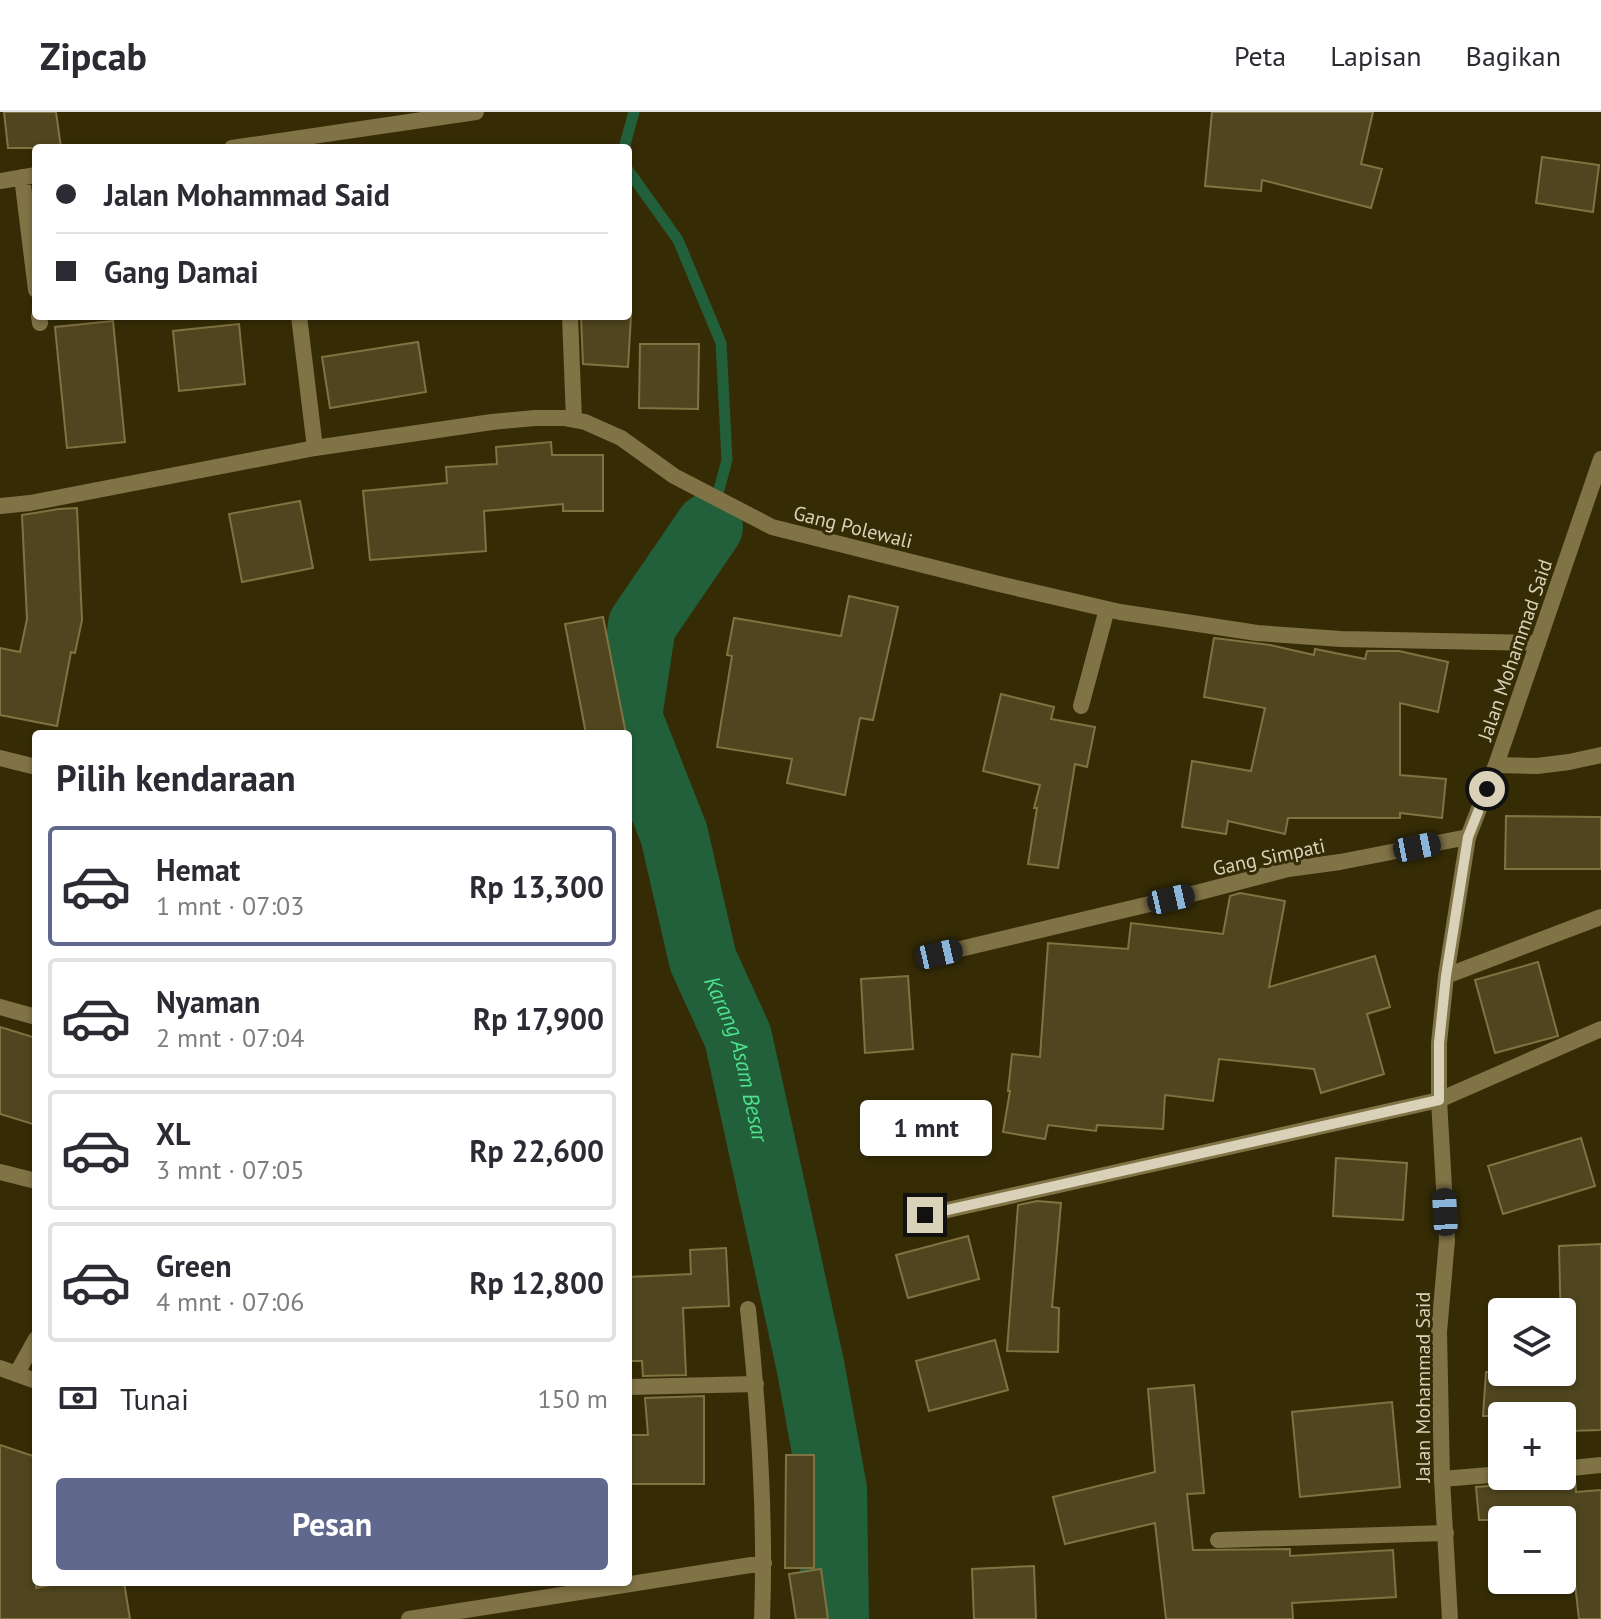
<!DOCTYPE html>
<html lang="id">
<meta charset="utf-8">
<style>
:root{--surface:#fff;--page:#f2f2f3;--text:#2b2b33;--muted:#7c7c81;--line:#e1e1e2;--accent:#61688e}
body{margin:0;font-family:"PT Sans",sans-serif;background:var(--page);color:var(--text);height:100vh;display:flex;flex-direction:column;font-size:30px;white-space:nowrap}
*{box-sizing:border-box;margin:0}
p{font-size:26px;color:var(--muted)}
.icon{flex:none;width:44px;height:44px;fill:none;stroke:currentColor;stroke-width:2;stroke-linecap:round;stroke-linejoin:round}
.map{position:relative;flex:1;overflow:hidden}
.sheet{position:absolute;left:32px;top:618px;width:600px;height:856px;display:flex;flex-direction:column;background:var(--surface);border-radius:8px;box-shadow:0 2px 6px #0004}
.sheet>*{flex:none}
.top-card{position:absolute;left:32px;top:32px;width:600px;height:176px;border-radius:8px;box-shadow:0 2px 6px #0004;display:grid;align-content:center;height:176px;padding:0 24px;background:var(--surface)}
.buttons{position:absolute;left:1488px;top:1186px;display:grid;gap:16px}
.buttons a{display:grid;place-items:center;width:88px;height:88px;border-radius:8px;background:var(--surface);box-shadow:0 2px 6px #0004;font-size:40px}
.end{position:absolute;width:36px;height:36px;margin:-18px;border:10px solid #d9d2b9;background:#111;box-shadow:0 0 0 4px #111}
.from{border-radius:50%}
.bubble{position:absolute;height:56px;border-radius:8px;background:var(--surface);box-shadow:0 2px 6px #0004;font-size:26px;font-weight:700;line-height:56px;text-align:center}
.car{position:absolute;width:24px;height:48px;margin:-24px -12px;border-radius:10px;box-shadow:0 0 6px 2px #0007;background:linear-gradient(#222 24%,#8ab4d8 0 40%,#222 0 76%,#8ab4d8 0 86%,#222 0)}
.top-card b{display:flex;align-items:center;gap:28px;height:76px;font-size:30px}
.top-card b+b{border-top:2px solid var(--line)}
.top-card i{width:20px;height:20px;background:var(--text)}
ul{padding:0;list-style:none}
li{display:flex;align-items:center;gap:24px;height:120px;margin:0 16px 12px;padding:0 8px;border:4px solid var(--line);border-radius:8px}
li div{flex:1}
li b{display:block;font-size:30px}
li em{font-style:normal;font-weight:700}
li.active{border-color:var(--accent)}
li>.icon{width:72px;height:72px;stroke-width:1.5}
h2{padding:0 24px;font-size:36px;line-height:96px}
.pay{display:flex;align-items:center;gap:20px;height:88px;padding:0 24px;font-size:30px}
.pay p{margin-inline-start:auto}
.action{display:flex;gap:16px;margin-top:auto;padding:16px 24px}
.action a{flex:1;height:92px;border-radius:8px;background:var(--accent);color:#fff;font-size:32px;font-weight:700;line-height:92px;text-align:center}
header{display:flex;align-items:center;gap:48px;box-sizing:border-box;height:112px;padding:0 40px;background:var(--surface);border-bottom:2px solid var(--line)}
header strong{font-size:38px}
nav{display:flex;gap:44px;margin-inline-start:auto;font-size:28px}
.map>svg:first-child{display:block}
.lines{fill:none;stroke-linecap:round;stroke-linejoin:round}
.stream{stroke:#225f3b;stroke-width:11}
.river{stroke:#225f3b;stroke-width:68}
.building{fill:#4f451e;stroke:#807342;stroke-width:2}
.minor{stroke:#807346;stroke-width:16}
.tertiary{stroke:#807346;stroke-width:16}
.route{stroke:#d9d2b9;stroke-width:10}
.labels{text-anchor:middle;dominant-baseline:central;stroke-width:6;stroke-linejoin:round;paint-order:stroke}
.street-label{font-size:20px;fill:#d9d2b9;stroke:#352c06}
.water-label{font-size:22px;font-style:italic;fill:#4de28d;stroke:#352c06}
</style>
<header>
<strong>Zipcab</strong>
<nav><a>Peta</a><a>Lapisan</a><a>Bagikan</a></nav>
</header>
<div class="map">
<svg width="1601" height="1507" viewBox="0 0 1601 1507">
<rect width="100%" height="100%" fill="#352c06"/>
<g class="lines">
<path class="stream" d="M624,36L634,0
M628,58L678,128L721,231L727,348L709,415"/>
<path class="river" id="s1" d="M709,415L642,513L628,605L674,722L703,848L738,925L810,1252L833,1377L835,1507"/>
</g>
<path class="building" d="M4,0H56L61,36H8Z
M1212,0H1373L1361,52L1382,57L1371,96L1262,68L1261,79L1205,74Z
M1542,45L1599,53L1593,100L1536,91Z
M581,204H631L628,255L583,252Z
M113,209L125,330L67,336L55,215Z
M239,212L245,272L179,279L173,219Z
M418,230L426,280L330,296L322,245Z
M640,232H699L698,297L639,296Z
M551,330L552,343H603V399H563V392L484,399L486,439L370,448L363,379L447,371L446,355L497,352L496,335Z
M300,389L313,456L242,470L229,402Z
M77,396L82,508L75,541L71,540L57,614L0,603V536L20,540L27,507L22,403L59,397Z
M849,484L898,495L873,608L860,606L845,683L787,671L792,647L717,635L732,544L727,543L734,506L841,524Z
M603,505L626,622H586L565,512Z
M1214,526L1270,533L1314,543L1315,537L1365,547L1367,539H1399L1448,550L1438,600L1400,591V663L1446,667L1442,706L1400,701V706H1288L1285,722L1228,709L1226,722L1182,715L1192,649L1251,659L1265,596L1204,585Z
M1001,582L1054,595L1051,607L1095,615L1087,655L1075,652L1058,756L1028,752L1037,696H1034L1040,673L983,659Z
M1506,704L1601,705V757H1505Z
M1240,781L1285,789L1269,875L1375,844L1390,895L1367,902L1384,962L1321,981L1314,957L1219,947L1213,989L1165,983L1163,1017L1097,1013L1096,1019L1048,1013L1045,1027L1003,1020L1010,979H1008L1012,942L1040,945L1048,831L1128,837L1131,811L1223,822L1230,784Z
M1538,850L1558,924L1495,941L1475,868Z
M908,864L913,937L865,941L861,867Z
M0,915L36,926V1013L0,1002Z
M1581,1026L1595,1074L1503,1102L1488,1054Z
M1336,1046L1407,1051L1403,1108L1333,1104Z
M1037,1089L1061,1091L1052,1195L1059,1196L1058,1240L1007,1239L1018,1093Z
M968,1124L979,1167L908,1186L896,1143Z
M1601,1132V1318L1568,1319V1304H1483L1486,1260H1562L1559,1134Z
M726,1136L729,1194L683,1196L686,1263L643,1264L642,1249H628V1165L691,1162L690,1138Z
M995,1228L1008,1278L929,1299L916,1249Z
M1194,1273L1204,1381L1187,1382L1193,1438L1290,1437V1444L1393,1438L1396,1485L1292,1491L1293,1507H1166L1155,1411L1065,1432L1053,1385L1155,1360L1148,1277Z
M704,1284V1372H628V1323H648L645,1286Z
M1392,1290L1400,1375L1300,1385L1292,1300Z
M0,1333L36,1345V1476L65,1470H124L130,1507H0Z
M786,1343H814V1456H785Z
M1543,1364H1554L1562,1368L1575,1367L1576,1380L1601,1378V1507H1579L1573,1454L1562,1456V1408H1479L1476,1375L1503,1373L1511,1368Z
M1034,1454L1036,1507H974L972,1457Z
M821,1457L828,1507H796L789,1462Z"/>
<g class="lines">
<path class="minor" d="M232,36L476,0
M22,65L36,178
M0,69L36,63
M39,204L40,211
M299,204L315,336
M570,204L574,308
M0,394L30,391L315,336L492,310L535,306H564L585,310L621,326L674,364L772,415L999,472L1120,500L1257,521L1341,527L1538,531
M1081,594L1107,497
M0,646L36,655
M1496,653L1537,654L1569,650L1601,643
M939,842L1200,780L1288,757L1340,750L1468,725
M1446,864L1601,805
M0,895L36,905
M0,1060L36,1069
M925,1103L1439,988L1601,917
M748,1197C759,1300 766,1404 762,1507
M0,1256L36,1269
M17,1261L36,1227
M628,1275L756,1272
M1562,1357L1601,1353
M1442,1367L1502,1362
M1218,1428L1446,1421
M409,1507L764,1451"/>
<path class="tertiary" d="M1450,1507L1442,1367L1439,1220L1447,1128L1439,988V931L1446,864L1468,725L1496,653L1601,347"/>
</g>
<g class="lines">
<path class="route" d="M925,1103L1439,988V931L1446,864L1468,725L1487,677"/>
</g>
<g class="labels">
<g class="street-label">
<text transform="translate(853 415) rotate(14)">Gang Polewali</text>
<text transform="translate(1515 538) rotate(-71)">Jalan Mohammad Said</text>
<text transform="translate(1269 745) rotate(-12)">Gang Simpati</text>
<text transform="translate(1423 1275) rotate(-90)">Jalan Mohammad Said</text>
</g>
<g class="water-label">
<text stroke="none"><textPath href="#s1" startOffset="572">Karang Asam Besar</textPath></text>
</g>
</g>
</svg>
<div class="buttons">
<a><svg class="icon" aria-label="layers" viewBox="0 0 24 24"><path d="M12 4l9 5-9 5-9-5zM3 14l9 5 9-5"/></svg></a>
<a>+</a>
<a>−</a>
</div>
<i class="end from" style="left:1487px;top:677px"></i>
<i class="end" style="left:925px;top:1103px"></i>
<div class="bubble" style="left:860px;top:988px;width:132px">1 mnt</div>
<i class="car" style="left:1417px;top:735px;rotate:79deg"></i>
<i class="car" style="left:1171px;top:787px;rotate:77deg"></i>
<i class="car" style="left:939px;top:842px;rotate:77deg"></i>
<i class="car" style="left:1445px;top:1100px;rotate:357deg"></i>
<div class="top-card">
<b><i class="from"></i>Jalan Mohammad Said</b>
<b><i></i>Gang Damai</b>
</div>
<section class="sheet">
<h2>Pilih kendaraan</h2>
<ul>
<li class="active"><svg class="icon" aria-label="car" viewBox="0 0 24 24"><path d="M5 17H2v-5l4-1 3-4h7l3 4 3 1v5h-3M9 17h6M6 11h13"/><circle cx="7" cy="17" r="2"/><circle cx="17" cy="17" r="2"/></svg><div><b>Hemat</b><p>1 mnt · 07:03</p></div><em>Rp 13,300</em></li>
<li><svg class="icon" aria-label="car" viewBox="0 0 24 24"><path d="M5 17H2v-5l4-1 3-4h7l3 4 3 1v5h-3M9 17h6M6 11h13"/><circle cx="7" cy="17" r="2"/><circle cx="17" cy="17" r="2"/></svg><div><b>Nyaman</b><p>2 mnt · 07:04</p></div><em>Rp 17,900</em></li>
<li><svg class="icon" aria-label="car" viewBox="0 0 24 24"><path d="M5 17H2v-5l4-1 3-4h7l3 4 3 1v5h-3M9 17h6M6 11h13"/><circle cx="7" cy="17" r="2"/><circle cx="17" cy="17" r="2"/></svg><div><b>XL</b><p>3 mnt · 07:05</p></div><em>Rp 22,600</em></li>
<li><svg class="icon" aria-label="car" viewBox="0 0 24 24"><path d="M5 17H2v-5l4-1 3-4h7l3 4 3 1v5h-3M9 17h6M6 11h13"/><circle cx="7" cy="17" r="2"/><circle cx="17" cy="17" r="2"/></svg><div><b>Green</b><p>4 mnt · 07:06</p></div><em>Rp 12,800</em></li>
</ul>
<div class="pay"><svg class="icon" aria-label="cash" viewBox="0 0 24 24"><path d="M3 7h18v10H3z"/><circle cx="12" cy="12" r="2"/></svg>Tunai<p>150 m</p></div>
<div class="action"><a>Pesan</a></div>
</section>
</div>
